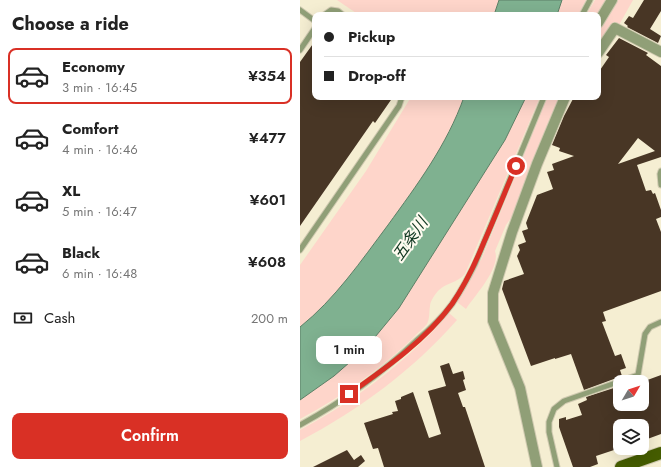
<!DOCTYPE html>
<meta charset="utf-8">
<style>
:root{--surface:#fff;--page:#f2f2f2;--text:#222;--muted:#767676;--line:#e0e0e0;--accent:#d93025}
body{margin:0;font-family:Jost,"Noto Sans JP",sans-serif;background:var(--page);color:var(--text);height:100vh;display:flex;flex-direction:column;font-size:15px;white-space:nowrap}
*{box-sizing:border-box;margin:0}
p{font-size:13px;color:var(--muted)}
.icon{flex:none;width:22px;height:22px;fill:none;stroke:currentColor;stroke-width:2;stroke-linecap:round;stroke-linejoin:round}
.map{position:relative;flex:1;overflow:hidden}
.details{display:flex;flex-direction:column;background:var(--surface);width:300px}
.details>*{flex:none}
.banner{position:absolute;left:12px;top:12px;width:289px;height:88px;border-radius:8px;box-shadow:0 4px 16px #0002;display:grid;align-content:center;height:88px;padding:0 12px;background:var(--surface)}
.needle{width:26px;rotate:51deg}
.fabs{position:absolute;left:313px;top:375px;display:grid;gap:8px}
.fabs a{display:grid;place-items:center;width:36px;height:36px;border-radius:8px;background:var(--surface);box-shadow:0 4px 16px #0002;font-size:20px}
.end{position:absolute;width:18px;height:18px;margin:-9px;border:5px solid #d93025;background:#fff;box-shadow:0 0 0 2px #fff}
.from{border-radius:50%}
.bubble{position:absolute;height:28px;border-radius:8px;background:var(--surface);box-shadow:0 4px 16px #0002;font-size:13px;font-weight:600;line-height:28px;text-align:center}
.banner b{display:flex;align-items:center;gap:14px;height:38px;font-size:15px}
.banner b+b{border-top:1px solid var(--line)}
.banner i{width:10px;height:10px;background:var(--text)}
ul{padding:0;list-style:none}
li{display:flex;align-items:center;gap:12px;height:56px;margin:0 8px 6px;padding:0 4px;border:2px solid transparent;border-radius:8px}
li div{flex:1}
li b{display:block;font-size:15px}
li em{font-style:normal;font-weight:600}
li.current{border-color:var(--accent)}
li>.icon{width:36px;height:36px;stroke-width:1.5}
h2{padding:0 12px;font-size:18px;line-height:48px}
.pay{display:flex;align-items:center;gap:10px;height:44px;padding:0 12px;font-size:15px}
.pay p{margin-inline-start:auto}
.primary-button{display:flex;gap:8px;margin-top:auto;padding:8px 12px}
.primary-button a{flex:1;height:46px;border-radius:8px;background:var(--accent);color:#fff;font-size:16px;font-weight:600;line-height:46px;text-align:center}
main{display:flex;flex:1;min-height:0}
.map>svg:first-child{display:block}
.green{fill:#fed5ca}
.water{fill:#7fb190;stroke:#5d7f66}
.building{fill:#483625;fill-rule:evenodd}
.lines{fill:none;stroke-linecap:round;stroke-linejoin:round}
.lane-casing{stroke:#d0cab1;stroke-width:7}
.street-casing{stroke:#d0cab1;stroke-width:12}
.primary-casing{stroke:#d0cab1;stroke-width:14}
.lane{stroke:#909f77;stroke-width:5}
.street{stroke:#909f77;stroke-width:10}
.primary{stroke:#455d00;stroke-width:12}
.route{stroke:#d93025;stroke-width:5}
.labels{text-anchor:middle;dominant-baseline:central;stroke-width:4;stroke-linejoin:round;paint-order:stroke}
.water-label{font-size:16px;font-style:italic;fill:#0f3720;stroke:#fefbf0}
</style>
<main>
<section class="details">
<h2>Choose a ride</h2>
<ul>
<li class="current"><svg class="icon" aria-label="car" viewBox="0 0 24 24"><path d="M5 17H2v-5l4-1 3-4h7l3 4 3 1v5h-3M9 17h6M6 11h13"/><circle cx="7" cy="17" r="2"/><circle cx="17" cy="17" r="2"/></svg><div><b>Economy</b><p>3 min · 16:45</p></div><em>¥354</em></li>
<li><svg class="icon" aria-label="car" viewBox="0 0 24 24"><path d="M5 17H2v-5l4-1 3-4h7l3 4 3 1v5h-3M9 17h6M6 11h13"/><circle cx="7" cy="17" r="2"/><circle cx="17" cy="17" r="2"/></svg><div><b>Comfort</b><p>4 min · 16:46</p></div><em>¥477</em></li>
<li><svg class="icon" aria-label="car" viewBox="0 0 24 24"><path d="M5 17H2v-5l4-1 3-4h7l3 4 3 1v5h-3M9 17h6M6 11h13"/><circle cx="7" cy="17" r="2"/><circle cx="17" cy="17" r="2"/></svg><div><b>XL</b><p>5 min · 16:47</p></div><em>¥601</em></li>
<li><svg class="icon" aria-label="car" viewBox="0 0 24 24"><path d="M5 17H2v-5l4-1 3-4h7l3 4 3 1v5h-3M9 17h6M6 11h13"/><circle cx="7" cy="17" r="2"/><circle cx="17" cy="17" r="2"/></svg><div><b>Black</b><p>6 min · 16:48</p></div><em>¥608</em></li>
</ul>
<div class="pay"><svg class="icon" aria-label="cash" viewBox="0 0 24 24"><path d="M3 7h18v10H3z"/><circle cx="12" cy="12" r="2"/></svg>Cash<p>200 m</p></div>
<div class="primary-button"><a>Confirm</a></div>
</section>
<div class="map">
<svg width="361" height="467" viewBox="0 0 361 467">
<rect width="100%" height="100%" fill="#f5eed2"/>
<path class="green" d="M37,0H199L194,15H59Z
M262,0H286L278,15H257Z
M295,0H307L298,15H286Z
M316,0H333L319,25L314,22L298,45V31Z
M111,97H164C147,145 117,185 88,225C61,261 35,299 0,327V265L66,171Z
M226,97H240L165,274C157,283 146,283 139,290C136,293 130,301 130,306C129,312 130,318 127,324C123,329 116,334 112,339C79,370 40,398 0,419V400L34,376L66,348L99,308L205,140Z
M247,97H259L213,215L206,225L195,251C201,268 175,295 166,309L157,302L182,258Z
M149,313L157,320C113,370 59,410 0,441V430C53,402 111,359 149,313Z"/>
<path class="water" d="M199,0H262L257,15H194Z
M164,97H226L205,140L99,308L66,348L34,376L0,400V327C35,299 61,261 88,225C117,185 147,145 164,97Z"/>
<path class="building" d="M344,0H361V11L350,29L361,36L358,43L327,27L328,26L324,23L329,16L333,18Z
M319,38L348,53L346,55L361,66V157L337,165L346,191L351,190L353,194L355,193L361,210V217L356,219L361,232V291L303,312L306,321L302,322L315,356L321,354L326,368L320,370L322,376L284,390L271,354L255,359V358L231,366L202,289L204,281L224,274L217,256L220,250L218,245L226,242L222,231L228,229L226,223L237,195L253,189L247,172L254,170L252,164L274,156L259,151L260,148L252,145L264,116L274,97H298V73L309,57L306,55ZM338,138L355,151L318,164Z
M15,41V97H93L75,123L73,121L0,226V62Z
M149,363L153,374L163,371L165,379L163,380L166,390L158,393L163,407H165L185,467H84L78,448L73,449L64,423L93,414L92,412L98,411L95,401L101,399V397L113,392L129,438L141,434L128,391L146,386L140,366Z
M361,375V434L342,441V426H320V448L296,456L298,464L290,467H273L259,427V419L266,417V420L282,415L278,404L287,400L286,397L320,386V404H342V382Z
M47,450L54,460L61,455L65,461L58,467H13Z"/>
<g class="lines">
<g class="lane-casing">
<path id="lane" d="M0,10L15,21
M24,15L31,10L38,11L43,15
M282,15L290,0
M0,50L15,28
M361,171L360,174L361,185
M0,250L99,106L102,97
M0,425C42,402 82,373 116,341C129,330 142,318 152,304C161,291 168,278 175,264L244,97
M257,467L249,432V422L254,409L264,401L338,375L345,334L350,327L361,322"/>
</g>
<g class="street-casing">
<path id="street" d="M298,23L312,0
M298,53L315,28L361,52
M237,467L220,388L193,321V293L212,232L237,164L265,97"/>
</g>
<g class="primary-casing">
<path id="primary" d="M321,467L361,453"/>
</g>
<use href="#lane" class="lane"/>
<use href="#street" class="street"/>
<use href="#primary" class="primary"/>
</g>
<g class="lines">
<path class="route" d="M49,394C86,368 125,341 152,304C165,285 175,264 184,242C195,217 205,192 216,166"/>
</g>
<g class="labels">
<g class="water-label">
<text transform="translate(110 239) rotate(-55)">五条川</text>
</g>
</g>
</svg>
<div class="fabs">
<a><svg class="needle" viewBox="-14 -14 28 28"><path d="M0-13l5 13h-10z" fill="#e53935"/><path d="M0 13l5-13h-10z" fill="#767676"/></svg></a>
<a><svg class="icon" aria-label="layers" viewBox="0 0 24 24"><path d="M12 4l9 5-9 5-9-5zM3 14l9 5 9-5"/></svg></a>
</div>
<i class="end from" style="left:216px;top:166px"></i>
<i class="end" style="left:49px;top:394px"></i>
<div class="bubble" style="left:16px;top:336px;width:66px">1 min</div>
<div class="banner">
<b><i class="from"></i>Pickup</b>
<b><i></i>Drop-off</b>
</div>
</div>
</main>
